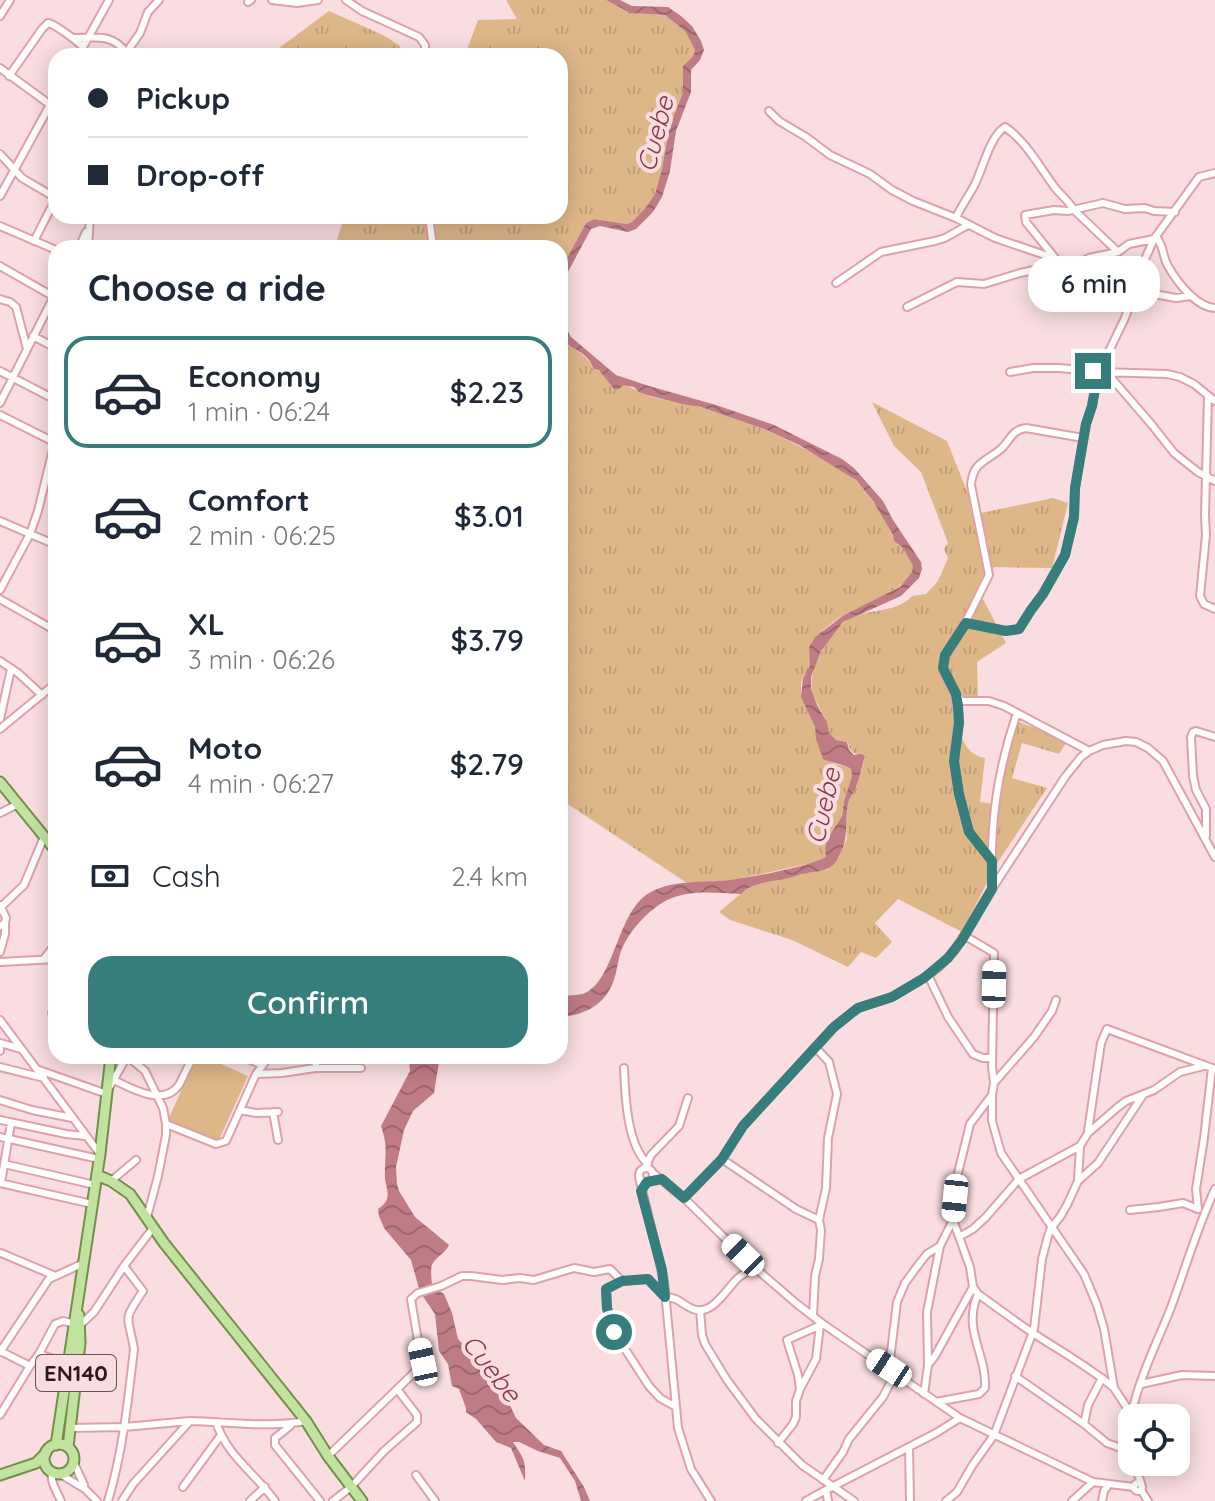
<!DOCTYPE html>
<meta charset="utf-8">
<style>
:root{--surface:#fff;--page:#f2f2f3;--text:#1f2937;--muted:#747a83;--line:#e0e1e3;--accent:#367e7b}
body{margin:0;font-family:Quicksand,sans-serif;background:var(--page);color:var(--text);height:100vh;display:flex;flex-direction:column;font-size:30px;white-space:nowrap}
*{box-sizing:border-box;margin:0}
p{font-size:26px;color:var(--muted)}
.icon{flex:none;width:44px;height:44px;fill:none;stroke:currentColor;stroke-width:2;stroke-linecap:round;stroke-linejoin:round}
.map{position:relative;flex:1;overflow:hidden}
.side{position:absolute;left:48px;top:240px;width:520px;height:824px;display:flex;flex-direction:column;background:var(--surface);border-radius:24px;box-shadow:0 4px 20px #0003}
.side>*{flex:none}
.top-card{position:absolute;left:48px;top:48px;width:520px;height:176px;border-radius:24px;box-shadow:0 4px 20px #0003;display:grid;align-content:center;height:176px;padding:0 40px;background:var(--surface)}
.fabs{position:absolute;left:1118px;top:1404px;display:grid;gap:16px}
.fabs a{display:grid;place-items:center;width:72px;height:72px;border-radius:16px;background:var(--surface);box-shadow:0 4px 20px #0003;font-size:40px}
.end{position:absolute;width:36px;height:36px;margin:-18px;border:10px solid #367e7b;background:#fff;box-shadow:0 0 0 4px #fff}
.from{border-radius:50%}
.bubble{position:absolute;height:56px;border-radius:24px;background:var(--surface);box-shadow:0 4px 20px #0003;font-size:26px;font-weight:600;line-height:56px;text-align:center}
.car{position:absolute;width:24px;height:48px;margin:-24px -12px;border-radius:10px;box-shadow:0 0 6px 2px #0007;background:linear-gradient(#fff 24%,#345 0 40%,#fff 0 76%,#345 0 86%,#fff 0)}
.top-card b{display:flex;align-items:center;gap:28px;height:76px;font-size:30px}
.top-card b+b{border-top:2px solid var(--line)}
.top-card i{width:20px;height:20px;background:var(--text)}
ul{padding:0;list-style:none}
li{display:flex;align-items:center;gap:24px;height:112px;margin:0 16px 12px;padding:0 24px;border:4px solid transparent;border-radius:24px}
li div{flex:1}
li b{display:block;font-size:30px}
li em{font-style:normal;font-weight:600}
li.active{border-color:var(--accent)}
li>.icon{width:72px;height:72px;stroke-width:1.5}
h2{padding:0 40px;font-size:36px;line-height:96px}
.pay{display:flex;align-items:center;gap:20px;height:88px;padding:0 40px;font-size:30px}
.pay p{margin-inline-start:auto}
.action{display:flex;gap:16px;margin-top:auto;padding:16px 40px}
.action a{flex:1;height:92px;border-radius:24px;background:var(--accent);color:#fff;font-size:32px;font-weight:600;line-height:92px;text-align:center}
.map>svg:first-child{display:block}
.grass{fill:url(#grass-tufts)}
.pitch{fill:#deb789}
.water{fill:url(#water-waves)}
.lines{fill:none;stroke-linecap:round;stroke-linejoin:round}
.minor-casing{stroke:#e0a0a8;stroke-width:10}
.major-casing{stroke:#749048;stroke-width:13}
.minor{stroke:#fff;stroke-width:6}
.major{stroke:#c2e3a0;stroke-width:9}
.route{stroke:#367e7b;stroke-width:10}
.labels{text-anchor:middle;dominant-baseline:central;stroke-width:8;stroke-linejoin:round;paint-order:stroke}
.shield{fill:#f9dde0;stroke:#6c5356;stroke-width:2}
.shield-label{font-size:22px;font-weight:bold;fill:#30181b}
.water-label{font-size:26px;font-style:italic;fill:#8b3747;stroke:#f9dde0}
</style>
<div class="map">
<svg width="1215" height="1501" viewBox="0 0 1215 1501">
<defs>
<pattern id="grass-tufts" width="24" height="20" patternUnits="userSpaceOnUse" patternTransform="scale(2)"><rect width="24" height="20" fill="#deb789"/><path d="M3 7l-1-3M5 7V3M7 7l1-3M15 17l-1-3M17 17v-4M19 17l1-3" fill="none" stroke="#bf9d76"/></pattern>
<pattern id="water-waves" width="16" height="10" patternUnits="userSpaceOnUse" patternTransform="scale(2)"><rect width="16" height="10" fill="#bf7c85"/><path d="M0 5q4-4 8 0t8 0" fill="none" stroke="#9c656c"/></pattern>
</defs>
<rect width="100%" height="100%" fill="#f9dde0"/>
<path class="grass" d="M506,0H606L630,13L665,15L685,31L695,50L693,56L683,66V92L669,129L662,169L655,194L646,207L632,222L627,224L594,219L586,223L560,271V248H334L345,216H560V56H468V47L478,20L517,19Z
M329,11L383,35L400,46L399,56H274L271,54Z
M560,334C569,348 587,354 594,369C612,373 631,390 649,396C666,401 685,403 703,408C744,419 784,437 821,458C833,465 848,472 857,482C874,500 887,523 897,544C949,578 863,603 844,615C834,621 822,630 815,638C806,648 813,656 810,667C809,671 805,673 803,677C798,690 803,700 808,712C811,717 814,723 815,729C818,742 818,753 829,761C835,766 844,764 851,769L852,776L844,801L842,816L826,841L827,857L815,862L757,875L732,880L687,883L560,799Z
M872,402L947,441L976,514L1053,498L1068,503L1052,568L994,567L982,597L1006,643L977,662L978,699L963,706L956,714C959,732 964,755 985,758L980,802L996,804L1013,720L1068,740L1059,754L1022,743L1012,778L1047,788L996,865L962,932L898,899L875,923L892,942L876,958L861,952L848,967L792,940L730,920L719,912L744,891L757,884L780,880L803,873L827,870L839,857L847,838L846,824L848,800L857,785L865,757C854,753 850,754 848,742C844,741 839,741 836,740C827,736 828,725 825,718C820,708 814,700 812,689C808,670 829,634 843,623C863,606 894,616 912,596L926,594L938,581L948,558L944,549L948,543L921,472L894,446Z"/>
<path class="pitch" d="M197,1056H203L248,1076L218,1142L168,1120Z"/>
<path class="water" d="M606,0H620L632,6L668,7L681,16L692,26L701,41L704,50L700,60L691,70V92L676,131L670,171L662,197L653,212L636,229L628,232L600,226L591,229L562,283L560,291V271L586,223L594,219L627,224L632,222L646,207L655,194L662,169L669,129L683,92V66L693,56L695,50L685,31L665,15L630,13Z
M560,318L571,337L616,375L649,386L716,405L774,425L842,459L854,468L883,501L893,520L921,562L922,569L919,578L901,596L843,622L821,651L811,677V688L817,705L827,722L829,733L836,740L847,742L849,750L854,755L862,754L865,757C861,767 860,778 856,787C854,793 849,797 848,804C844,825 850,838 838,858C831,872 819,871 806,873C800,874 794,877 788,878C771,883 754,881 741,894C716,893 691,889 667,900C648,910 629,931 621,951C617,962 617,976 611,987C602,1007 580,1016 560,1017V996C567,995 578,996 585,993C614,980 617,916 646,895C669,879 703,883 730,880C757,876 803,868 826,857V841L842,816L844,801L852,776L851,769C842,763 833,764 823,759L816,739L815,727L801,697L803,678L810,666L809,647L815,637L844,615L900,587L912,572L913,566L903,548L894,541L893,535L873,501L856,480L799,445L764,429L724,415L701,407L682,404L647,395L639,392L634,387L624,385L619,389H614L599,370L594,369C583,342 560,356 560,318Z
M411,1056H440L434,1093L413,1111L404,1130L396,1167L397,1184L399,1191L415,1217L449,1245C444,1255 435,1257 432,1265C430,1271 432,1280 432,1286L444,1294L452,1313L458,1339L475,1357L495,1392L509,1403L516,1418L544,1445L561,1451L584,1487L590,1501H581L575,1481L560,1458L538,1451L519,1442H513C524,1459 526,1460 525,1481L511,1448L496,1442L476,1419L466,1412V1408L459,1389L452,1386L448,1364L439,1351L435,1314L420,1292L411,1260L384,1228L379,1216L378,1209C382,1206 385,1204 387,1199C389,1192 386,1186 385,1179C384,1158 389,1149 381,1126L410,1071L409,1060Z"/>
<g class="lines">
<g class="minor-casing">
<path id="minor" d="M272,0L297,3L318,0
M346,0L362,11L419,37L425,45V56
M248,2L251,0
M0,16L10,0
M74,38C95,38 113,33 126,53
M78,56L109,0
M124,56L140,33L148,12L159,0
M0,68L56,109
M9,76L42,29L48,23C55,24 77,41 83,47
M769,111L779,121L806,137L830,155L870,174L892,190L913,201L956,218L995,238L1048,256L1072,267L1103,278L1126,283L1154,294L1176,298L1191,296
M0,154L22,178L56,198
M1215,173L1199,177L1154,239L1142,266L1137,288L1124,320L1099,372L1113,380L1121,389L1152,425L1174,453L1198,472L1215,481
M0,196L56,94
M429,216L433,248
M956,218C961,206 969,196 975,184C983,168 990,136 1005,127C1027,142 1040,168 1056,189C1062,196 1069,201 1073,209L1118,252
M0,226L56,250
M1156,236C1165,249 1162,256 1168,266C1177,282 1196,307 1215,308
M34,241L56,198
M79,248L86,232
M88,248L90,216
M1055,258L1026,222L1025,215L1054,210L1068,211L1103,203L1125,209L1145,208L1154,211L1175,212
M0,266L56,298
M1072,267L1089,258L1118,252L1129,244L1154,239
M836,283L881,252L935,241L945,238L968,225
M0,299L10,302L16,307L27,349
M907,307L957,282L984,284L1020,273L1062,264
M33,336L56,348
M0,371L56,400
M1010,372L1033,368H1060L1099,372L1167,374L1180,377L1194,384L1215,401
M1208,396L1205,515L1206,535L1200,596L1204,604L1215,609
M0,403L56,292
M0,415L56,443
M1083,438L1026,428C1011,430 1011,440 1001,449C985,462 973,462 971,485L989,575C977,598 967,622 953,644C949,651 942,658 943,667C944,678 955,693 962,701H989L1004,706L1089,751
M0,521L56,545
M0,590L30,534L38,511L56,437
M0,599L56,631
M966,623L1006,631L1019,629L1031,610L1043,594L1065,555L1074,517L1075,488L1086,424L1092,406L1096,384L1102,375
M0,661L18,673L42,695
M955,697L959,716L954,761L959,794L969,832L991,860
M0,719L11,669
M0,729L56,683
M0,813L18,804
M1206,836V809L1196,790L1193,776L1191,737L1193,732L1196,731L1215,737
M992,886C990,824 997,771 1017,713
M0,905L6,918L5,923L0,926
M1,907L24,885L44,837
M965,936L994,953L992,1067L994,1083
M0,952L5,934V923
M44,959L56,943
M0,962L56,959
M928,975L948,1017L973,1054L983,1058H992
M52,1013L56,1016
M0,1020L100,1154
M0,1043L21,1049
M0,1051V1049
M270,1056L256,1074L282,1073L315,1068H361
M243,1057L263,1065
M0,1067L44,1078
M315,1068L318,1056
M624,1068C625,1095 627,1146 648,1164
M39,1070L107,1094
M114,1080C132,1089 164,1107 179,1085C184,1076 188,1065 194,1056
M109,1088L127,1056L145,1071L163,1108L166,1124V1135L158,1176L147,1217
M992,1095V1121L1001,1153L1084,1274L1097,1305L1104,1329L1114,1388L1131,1414
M0,1100L32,1110L72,1118
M240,1110L256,1113L278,1112
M273,1112L278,1140
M0,1120L66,1134L85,1136
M166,1124L216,1144L226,1141L256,1074
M1088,1131L1101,1043L1107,1029L1215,1069
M0,1137L99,1159
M722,1159L796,1209L819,1220
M4,1164L95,1185
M645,1168L651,1155L679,1126L688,1098
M639 1175a7 7 0 1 1 14 0a7 7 0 1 1-14 0Z
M653,1173L684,1198L754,1267L797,1304L823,1324L960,1418L1093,1482L1134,1487
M639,1177L664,1281L678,1428L691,1469L711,1501
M111,1181L136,1160
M1078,1181L1098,1163L1143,1095
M0,1183L92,1204
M1,1183L11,1123
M684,1198L722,1159L743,1126L834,1027L858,1008L892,997L924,978L939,967L955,950L992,889L1065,777L1081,757L1089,751L1103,745L1126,741L1136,742L1148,748L1163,761L1215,857
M1198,1209L1196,1189L1204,1138L1212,1068
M1130,1210L1159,1207L1183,1203L1198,1209
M953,1220L970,1267L973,1287L978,1294C995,1306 1012,1319 1030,1331C1058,1350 1088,1366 1114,1388
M959,1237L973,1229L986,1217L1019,1179L1080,1146L1088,1133L1118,1107L1126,1101L1154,1090L1180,1072L1204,1066
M1,1253L53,1275
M622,1281L606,1290L607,1308L614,1332L649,1386L660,1398L676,1407
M700,1310L702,1335L705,1344L727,1380L756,1419L802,1465L854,1501
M813,1316L815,1276L819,1259L821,1230L819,1220L826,1188L828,1138L837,1094L829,1062L815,1047
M0,1351L30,1366
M0,1352L49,1279L84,1263
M39,1354L68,1364
M928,1365L935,1356L973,1287
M889,1368L897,1302L905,1283L919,1264L927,1254L940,1246L953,1220L957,1177L970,1124L992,1095L994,1083L1034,1037L1052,1011L1056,1000
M1015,1376L1084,1424L1107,1443L1118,1447L1130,1448
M1141,1384L1182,1375L1215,1376
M800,1389L816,1359L820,1325
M924,1394L928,1365L927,1312L940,1246
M936,1402L979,1394L985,1388C987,1354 962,1330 978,1294
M0,1415L30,1366L39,1354L55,1324L63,1321L80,1325L94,1312L124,1266L153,1228
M216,1422C227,1456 255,1473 275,1501
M1084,1424L1088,1405L1102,1378
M290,1426L275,1438V1445L320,1501
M70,1428L124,1427L190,1421
M778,1443L793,1424L796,1417V1401L800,1389L798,1375L787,1340L823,1324
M909,1447L910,1501
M328,1456L422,1365L411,1299L418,1293L441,1286L462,1276H471L502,1280L520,1278L534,1280L574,1268L594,1272L610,1269L622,1281L648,1279L665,1297C681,1298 680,1304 693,1309C712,1317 727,1288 738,1278C743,1274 749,1271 754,1267
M1132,1457C1120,1413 1154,1351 1170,1310C1185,1270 1197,1228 1215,1189
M1133,1462L1141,1483
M74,1463L84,1485
M52,1472C50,1482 57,1492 61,1501
M60,1474L85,1489L97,1501
M416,1475L435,1501
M823,1480L843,1452L849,1439L883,1397L896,1372
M1134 1487a4 4 0 1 1 8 0a4 4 0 1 1-8 0Z
M183,1487L221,1435
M1141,1490L1148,1501
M108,1501C123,1451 128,1400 134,1349C128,1314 122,1322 143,1291L124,1266
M122,1501L133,1484L190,1421C229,1422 267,1428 306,1421
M250,1501L265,1487
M333,1501L351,1487L384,1451L417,1422V1415L397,1389
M806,1501L826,1490
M828,1501L826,1490L936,1433L960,1418
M946,1501L957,1492L972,1466L994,1435L1034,1329L1042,1259L1048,1236L1051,1228L1060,1217L1067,1205L1078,1181L1080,1146
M1072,1501L1093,1482
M1102,1501L1104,1491L1109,1484"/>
</g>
<g class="major-casing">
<path id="major" d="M0,782L56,851
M97,1175L111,1181L130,1194L164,1243L306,1421L328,1456L362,1501
M44 1459a15 15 0 1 1 30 0a15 15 0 1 1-30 0Z
M56,1445L100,1154L111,1056
M68,1447L80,1343L79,1315
M0,1475L36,1463L46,1453"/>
</g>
<use href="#minor" class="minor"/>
<use href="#major" class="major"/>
</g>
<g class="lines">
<path class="route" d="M614,1332L607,1308L606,1289L622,1281L648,1279L665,1297L662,1270L641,1191L647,1182L662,1179L684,1198L722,1159L743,1126L834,1027L858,1008L892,997L924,978L948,958L962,940L992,889V861L969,832L959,794L954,761L959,723L958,706L956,694L943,668L945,655L966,623L1006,631L1019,629L1031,610L1043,594L1065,555L1074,517L1075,488L1086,424L1092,406L1096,384L1102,375L1099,372L1093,371"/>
</g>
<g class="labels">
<rect class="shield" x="36" y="1355" width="80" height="36" rx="6"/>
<g class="shield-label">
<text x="76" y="1373">EN140</text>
</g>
<g class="water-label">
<text transform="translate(655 134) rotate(-75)">Cuebe</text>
<text transform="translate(823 806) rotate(-77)">Cuebe</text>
<text transform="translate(492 1368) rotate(52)">Cuebe</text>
</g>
</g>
</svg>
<div class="fabs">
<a><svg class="icon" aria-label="locate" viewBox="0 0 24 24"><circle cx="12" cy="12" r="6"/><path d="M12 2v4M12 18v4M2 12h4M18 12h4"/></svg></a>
</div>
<i class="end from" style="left:614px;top:1332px"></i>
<i class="end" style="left:1093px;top:371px"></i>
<div class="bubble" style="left:1028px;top:256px;width:132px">6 min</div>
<i class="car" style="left:994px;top:984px;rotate:1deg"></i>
<i class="car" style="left:955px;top:1198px;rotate:186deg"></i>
<i class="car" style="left:743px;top:1255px;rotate:314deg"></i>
<i class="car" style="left:423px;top:1362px;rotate:348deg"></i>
<i class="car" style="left:889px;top:1368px;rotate:303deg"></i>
<div class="top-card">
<b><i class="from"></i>Pickup</b>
<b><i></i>Drop-off</b>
</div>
<section class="side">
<h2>Choose a ride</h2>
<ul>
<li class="active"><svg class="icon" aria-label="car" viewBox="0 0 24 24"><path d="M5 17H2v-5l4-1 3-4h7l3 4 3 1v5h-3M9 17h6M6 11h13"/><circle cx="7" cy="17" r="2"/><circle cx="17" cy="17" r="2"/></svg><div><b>Economy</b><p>1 min · 06:24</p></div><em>$2.23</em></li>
<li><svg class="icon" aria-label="car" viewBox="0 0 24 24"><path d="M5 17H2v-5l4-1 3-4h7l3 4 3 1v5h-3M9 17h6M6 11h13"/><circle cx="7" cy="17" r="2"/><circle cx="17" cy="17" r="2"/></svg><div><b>Comfort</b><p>2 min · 06:25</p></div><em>$3.01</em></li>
<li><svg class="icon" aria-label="car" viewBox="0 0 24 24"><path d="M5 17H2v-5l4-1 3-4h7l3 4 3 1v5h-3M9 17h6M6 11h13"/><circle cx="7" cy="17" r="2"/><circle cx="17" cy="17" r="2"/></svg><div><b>XL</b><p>3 min · 06:26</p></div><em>$3.79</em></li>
<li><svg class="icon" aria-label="car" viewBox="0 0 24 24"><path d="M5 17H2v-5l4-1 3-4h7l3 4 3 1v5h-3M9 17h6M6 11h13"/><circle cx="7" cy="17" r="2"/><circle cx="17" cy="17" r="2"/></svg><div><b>Moto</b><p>4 min · 06:27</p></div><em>$2.79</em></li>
</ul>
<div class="pay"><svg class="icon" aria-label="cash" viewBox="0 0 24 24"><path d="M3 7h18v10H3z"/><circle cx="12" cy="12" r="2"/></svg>Cash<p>2.4 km</p></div>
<div class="action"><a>Confirm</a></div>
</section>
</div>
